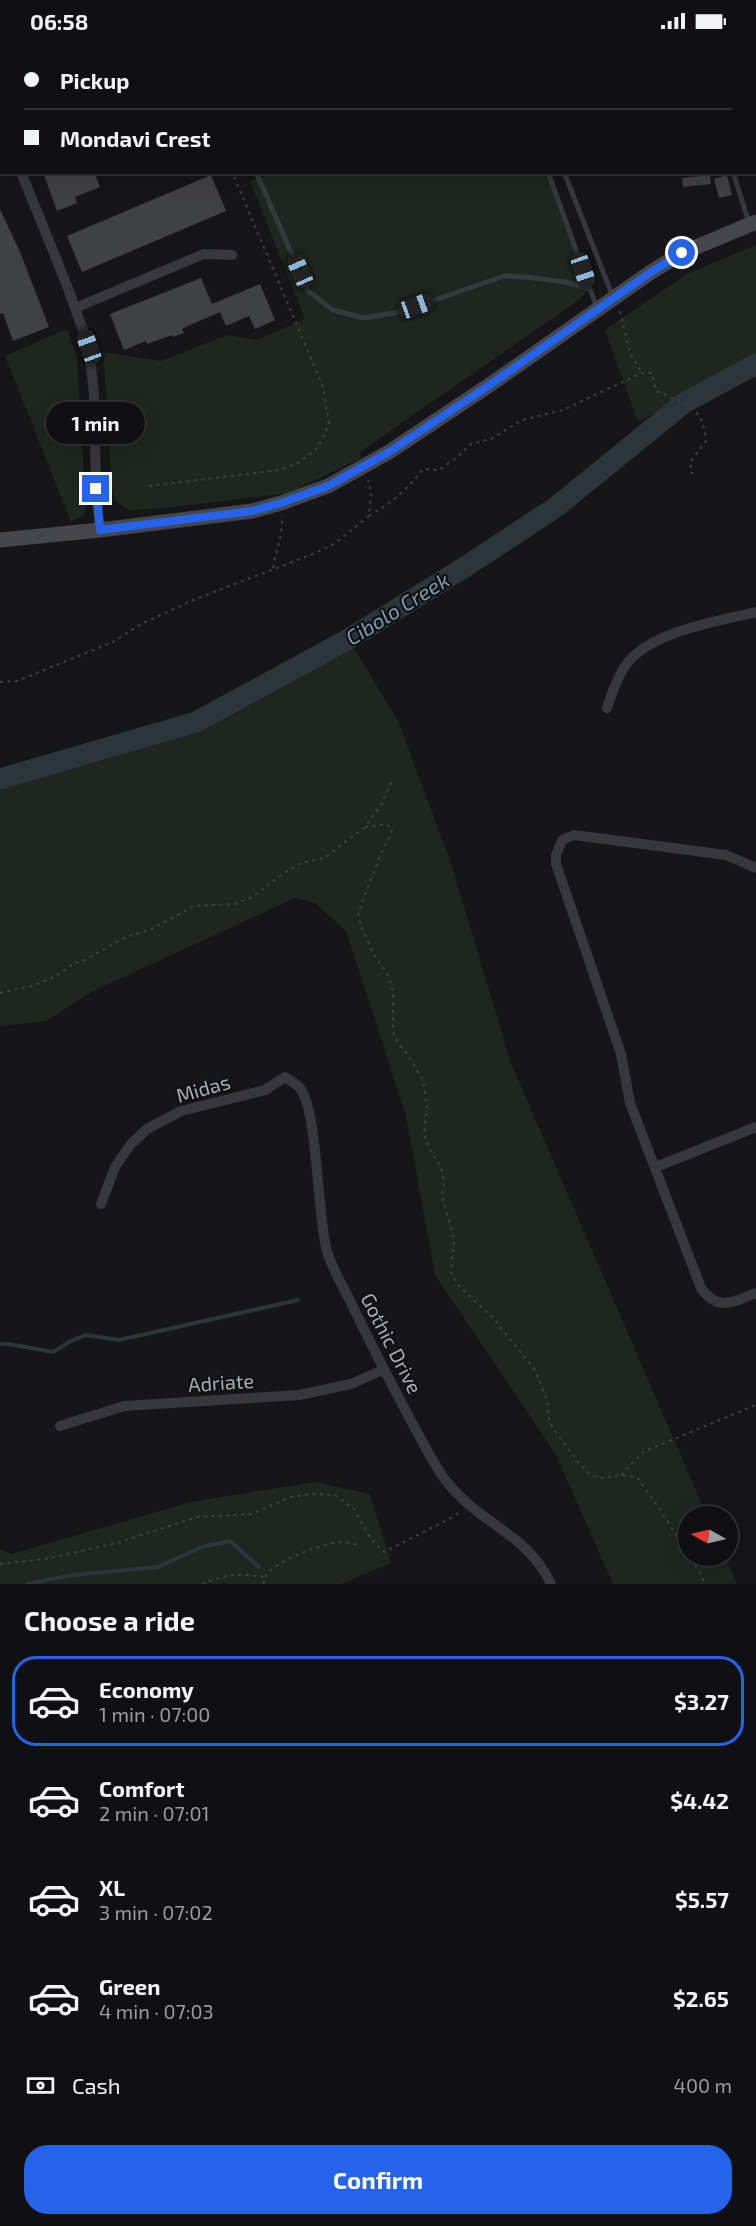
<!DOCTYPE html>
<meta charset="utf-8">
<style>
:root{--surface:#101012;--page:#19191b;--text:#f1f3f6;--muted:#9c9d9f;--line:#303032;--accent:#2563eb}
body{margin:0;font-family:"Exo 2",sans-serif;background:var(--page);color:var(--text);height:100vh;display:flex;flex-direction:column;font-size:22px;white-space:nowrap}
*{box-sizing:border-box;margin:0}
p{font-size:20px;color:var(--muted)}
.icon{flex:none;width:33px;height:33px;fill:none;stroke:currentColor;stroke-width:2;stroke-linecap:round;stroke-linejoin:round}
.map{position:relative;height:1542px;overflow:hidden}
.panel{display:flex;flex-direction:column;background:var(--surface);flex:1}
.panel>*{flex:none}
.banner{position:absolute;left:0px;top:0px;width:756px;height:132px;box-shadow:0 6px 24px #0002,0 0 0 2px var(--line);display:grid;align-content:center;height:132px;padding:0 24px;background:var(--surface)}
.needle{width:39px;rotate:278deg}
.tools{position:absolute;left:678px;top:1464px;display:grid;gap:12px}
.tools a{display:grid;place-items:center;width:60px;height:60px;border-radius:50%;background:var(--surface);box-shadow:0 6px 24px #0002,0 0 0 2px var(--line);font-size:30px}
.end{position:absolute;width:27px;height:27px;margin:-14px;border:8px solid #2563eb;background:#fff;box-shadow:0 0 0 3px #fff}
.from{border-radius:50%}
.bubble{position:absolute;height:42px;border-radius:21px;background:var(--surface);box-shadow:0 6px 24px #0002,0 0 0 2px var(--line);font-size:20px;font-weight:700;line-height:42px;text-align:center}
.car{position:absolute;width:18px;height:36px;margin:-18px -9px;border-radius:8px;box-shadow:0 0 4px 2px #0007;background:linear-gradient(#222 24%,#8ab4d8 0 40%,#222 0 76%,#8ab4d8 0 86%,#222 0)}
.banner b{display:flex;align-items:center;gap:21px;height:57px;font-size:22px}
.banner b+b{border-top:2px solid var(--line)}
.banner i{width:15px;height:15px;background:var(--text)}
ul{padding:0;list-style:none}
li{display:flex;align-items:center;gap:18px;height:90px;margin:0 12px 9px;padding:0 12px;border:3px solid transparent;border-radius:24px}
li div{flex:1}
li b{display:block;font-size:22px}
li em{font-style:normal;font-weight:700}
li.selected{border-color:var(--accent)}
li>.icon{width:54px;height:54px;stroke-width:1.5}
h2{padding:0 24px;font-size:27px;line-height:72px}
.pay{display:flex;align-items:center;gap:15px;height:66px;padding:0 24px;font-size:22px}
.pay p{margin-inline-start:auto}
.primary-button{display:flex;gap:12px;margin-top:auto;padding:12px 24px}
.primary-button a{flex:1;height:69px;border-radius:24px;background:var(--accent);color:#fff;font-size:24px;font-weight:700;line-height:69px;text-align:center}
.status{display:flex;justify-content:space-between;align-items:center;height:42px;padding:0 30px;background:var(--surface);direction:ltr}
.status svg{height:16px;fill:currentColor}
.map>svg:first-child{display:block}
.green{fill:#1e261f}
.lines{fill:none;stroke-linecap:round;stroke-linejoin:round}
.stream{stroke:#2c353c;stroke-width:4}
.river{stroke:#2c353c;stroke-width:21}
.building{fill:#404145}
.path{stroke:#3d3f44;stroke-width:2;stroke-dasharray:3 4.5;stroke-linecap:butt}
.service{stroke:#37383d;stroke-width:5}
.minor{stroke:#37383d;stroke-width:10}
.secondary{stroke:#45474d;stroke-width:15}
.route{stroke:#2563eb;stroke-width:8}
.labels{text-anchor:middle;dominant-baseline:central;stroke-width:4.5;stroke-linejoin:round;paint-order:stroke}
.street-label{font-size:20px;fill:#a8adb8;stroke:#111113}
.water-label{font-size:21px;font-style:italic;fill:#7f9bb3;stroke:#111113}
</style>
<div class="status"><b>06:58</b><svg viewBox="0 0 49 12"><path d="M0 12V9h3v3zM5 12V6h3v6zM10 12V3h3v9zM15 12V0h3v12zM26 1h20v11H26zM47 4h2v5h-2z"/></svg></div>
<div class="map">
<svg width="756" height="1542" viewBox="0 0 756 1542">
<rect width="100%" height="100%" fill="#161618"/>
<path class="green" d="M275,131H548L590,247L576,260L360,410L361,416L289,451L167,466L129,468L116,459L112,446L103,310L161,319L227,293L257,298L305,277L250,139Z
M756,203V320L735,327L638,380L605,288L687,232Z
M67,287L77,316L86,462L84,473L71,480L5,314Z
M349,598L398,679L451,821L511,1021L707,1474H688V1514H725L737,1542H613L555,1411L435,1233L406,1074L346,889L315,861L295,856L93,949L46,979L0,984V744L108,717L211,678L314,624Z
M315,1440L370,1452L391,1521L341,1542H0V1507L11,1512L191,1460Z"/>
<g class="lines">
<path class="stream" d="M0,1302H9L53,1310L71,1299L86,1293L119,1298L298,1258
M27,1542L73,1533L158,1525L202,1505L230,1499L259,1525"/>
<path class="river" d="M0,737L196,680L347,598L465,525L556,465L684,361L756,322"/>
</g>
<path class="building" d="M43,130H94L100,145L75,155L77,161L57,169Z
M211,133L226,169L82,230L67,194Z
M710,133L711,142L683,145L682,136Z
M727,133L732,153L719,156L714,137Z
M0,167L20,210L49,285L13,299L3,271L0,272Z
M201,236L212,262L260,242L275,278L255,287L249,274L226,284L220,270L190,283L182,287L184,291L173,295L172,293L147,302L146,299L124,308L110,272Z"/>
<g class="lines">
<path class="path" d="M178,0L179,2
M519,0L520,2
M545,0L546,2
M608,0L609,2
M702,0V2
M466,2L467,0
M638,2L642,0
M754,9L756,8
M620,269L630,311L642,331
M149,444L280,428L300,420L318,405L329,382L323,345L232,130
M369,474C391,461 408,447 423,427L439,428L456,416L471,402L491,397L522,378L563,368L642,331H652L656,349C686,362 703,364 706,399L690,420L692,432
M273,526C276,508 283,492 282,474
M0,640L17,639L113,600L141,582L193,558L313,512L334,502L369,474L371,451L368,438
M365,785L386,782L392,787L391,793L381,811L358,871L361,884L373,911L388,933L393,950V990L397,999L409,1015L423,1038L427,1064L424,1093L430,1108L441,1125L444,1139L442,1154L454,1197L451,1230L457,1242L493,1276L535,1328L547,1358L549,1378L554,1388L578,1420L592,1434L604,1436L621,1433L637,1435L661,1469L703,1536V1542
M0,951L35,943L56,934L73,922L85,918L118,899L132,893L150,888L194,864L235,862L252,855L284,831L301,821L324,816L365,785L381,763L392,738
M621,1433L643,1410L756,1363
M0,1522L45,1517L117,1501L197,1475L252,1472L290,1455L311,1452L335,1453L354,1467L371,1497L384,1510L451,1476L461,1469
M202,1542C227,1532 238,1531 264,1535
M264,1542C264,1538 264,1536 266,1533C275,1519 324,1501 340,1500C346,1500 353,1502 359,1503"/>
<path class="service" d="M228,0L229,2
M367,0V2
M498,0L499,2
M531,0L532,2
M391,2L394,0
M256,130L308,249L333,268L363,276L400,270L504,234L526,235L565,240L590,247
M548,130L597,266
M564,130L613,255
M733,130L749,181"/>
<path class="minor" d="M0,81L2,84
M21,130L66,241L89,305L94,353L96,447L100,488
M75,266L204,212L232,213
M607,666C612,651 618,633 628,620C654,589 718,579 756,570
M756,826L726,813L574,793L562,798L556,813V822L621,1012L630,1061L701,1246C718,1270 733,1260 756,1251
M656,1125L756,1085
M101,1162L115,1125L131,1102L147,1087L181,1069L265,1048L285,1035C289,1038 295,1041 299,1045C318,1065 317,1175 327,1209C333,1230 347,1251 356,1271C375,1311 395,1349 416,1388C427,1408 437,1429 452,1446C485,1484 528,1493 551,1542
M60,1384L124,1364L299,1353L351,1342L383,1328"/>
<path class="secondary" d="M0,498L100,488L252,469L281,461L328,444L389,410L491,342L651,230L682,211L756,180"/>
</g>
<g class="lines">
<path class="route" d="M96,447L100,488L252,469L281,461L328,444L389,410L491,342L651,230L682,211"/>
</g>
<g class="labels">
<g class="street-label">
<text transform="translate(203 1046) rotate(-16)">Midas</text>
<text transform="translate(392 1301) rotate(63)">Gothic Drive</text>
<text transform="translate(221 1340) rotate(-4)">Adriate</text>
</g>
<g class="water-label">
<text transform="translate(397 566) rotate(-32)">Cibolo Creek</text>
</g>
</g>
</svg>
<div class="tools">
<a><svg class="needle" viewBox="-14 -14 28 28"><path d="M0-13l5 13h-10z" fill="#e53935"/><path d="M0 13l5-13h-10z" fill="#9c9d9f"/></svg></a>
</div>
<i class="end from" style="left:682px;top:211px"></i>
<i class="end" style="left:96px;top:447px"></i>
<div class="bubble" style="left:46px;top:360px;width:99px">1 min</div>
<i class="car" style="left:583px;top:228px;rotate:161deg"></i>
<i class="car" style="left:300px;top:229px;rotate:336deg"></i>
<i class="car" style="left:416px;top:264px;rotate:70deg"></i>
<i class="car" style="left:89px;top:305px;rotate:340deg"></i>
<div class="banner">
<b><i class="from"></i>Pickup</b>
<b><i></i>Mondavi Crest</b>
</div>
</div>
<section class="panel">
<h2>Choose a ride</h2>
<ul>
<li class="selected"><svg class="icon" aria-label="car" viewBox="0 0 24 24"><path d="M5 17H2v-5l4-1 3-4h7l3 4 3 1v5h-3M9 17h6M6 11h13"/><circle cx="7" cy="17" r="2"/><circle cx="17" cy="17" r="2"/></svg><div><b>Economy</b><p>1 min · 07:00</p></div><em>$3.27</em></li>
<li><svg class="icon" aria-label="car" viewBox="0 0 24 24"><path d="M5 17H2v-5l4-1 3-4h7l3 4 3 1v5h-3M9 17h6M6 11h13"/><circle cx="7" cy="17" r="2"/><circle cx="17" cy="17" r="2"/></svg><div><b>Comfort</b><p>2 min · 07:01</p></div><em>$4.42</em></li>
<li><svg class="icon" aria-label="car" viewBox="0 0 24 24"><path d="M5 17H2v-5l4-1 3-4h7l3 4 3 1v5h-3M9 17h6M6 11h13"/><circle cx="7" cy="17" r="2"/><circle cx="17" cy="17" r="2"/></svg><div><b>XL</b><p>3 min · 07:02</p></div><em>$5.57</em></li>
<li><svg class="icon" aria-label="car" viewBox="0 0 24 24"><path d="M5 17H2v-5l4-1 3-4h7l3 4 3 1v5h-3M9 17h6M6 11h13"/><circle cx="7" cy="17" r="2"/><circle cx="17" cy="17" r="2"/></svg><div><b>Green</b><p>4 min · 07:03</p></div><em>$2.65</em></li>
</ul>
<div class="pay"><svg class="icon" aria-label="cash" viewBox="0 0 24 24"><path d="M3 7h18v10H3z"/><circle cx="12" cy="12" r="2"/></svg>Cash<p>400 m</p></div>
<div class="primary-button"><a>Confirm</a></div>
</section>
